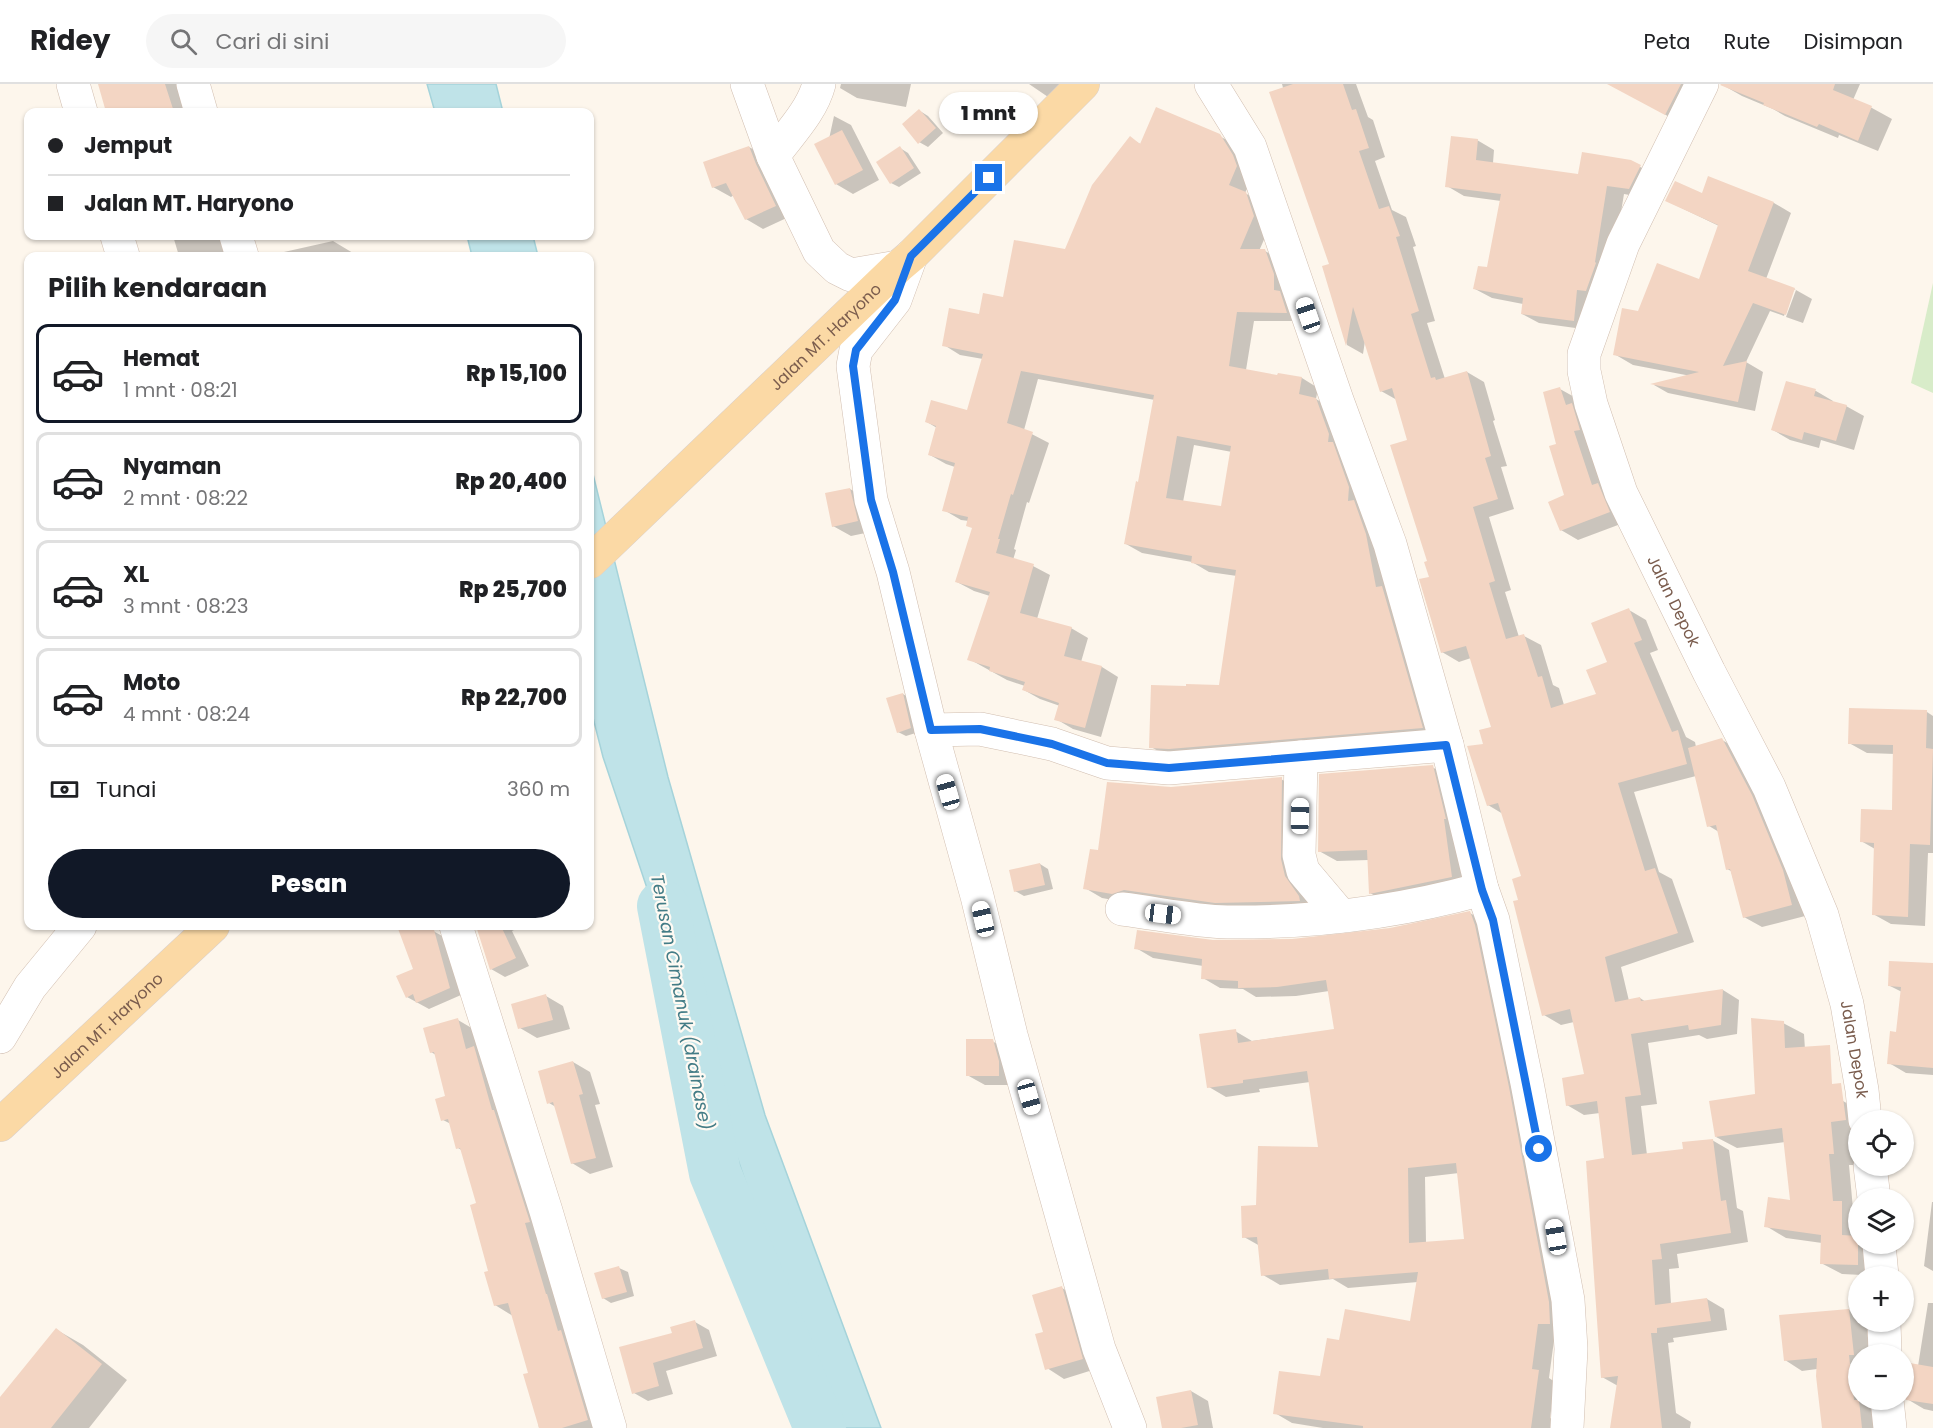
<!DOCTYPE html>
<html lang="id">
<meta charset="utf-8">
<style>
:root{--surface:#fff;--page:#f6f6f6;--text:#202124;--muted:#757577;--line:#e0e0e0;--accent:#111827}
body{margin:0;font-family:Poppins,sans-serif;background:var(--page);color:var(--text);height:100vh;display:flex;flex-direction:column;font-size:22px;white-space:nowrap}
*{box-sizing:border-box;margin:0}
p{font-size:20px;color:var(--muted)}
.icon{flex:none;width:33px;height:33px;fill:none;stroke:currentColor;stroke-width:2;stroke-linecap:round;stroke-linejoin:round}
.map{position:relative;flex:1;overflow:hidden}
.details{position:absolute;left:24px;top:168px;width:570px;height:678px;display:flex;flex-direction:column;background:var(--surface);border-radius:12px;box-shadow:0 2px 4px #0004}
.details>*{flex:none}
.top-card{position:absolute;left:24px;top:24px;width:570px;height:132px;border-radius:12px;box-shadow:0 2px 4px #0004;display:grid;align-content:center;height:132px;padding:0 24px;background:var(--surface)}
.fabs{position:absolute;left:1848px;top:1026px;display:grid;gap:12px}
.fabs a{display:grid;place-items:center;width:66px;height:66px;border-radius:50%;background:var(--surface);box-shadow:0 2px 4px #0004;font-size:30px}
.end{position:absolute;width:27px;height:27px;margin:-14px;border:8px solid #1a73e8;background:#fff;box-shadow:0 0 0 3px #fff}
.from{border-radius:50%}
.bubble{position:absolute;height:42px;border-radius:21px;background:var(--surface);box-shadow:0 2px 4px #0004;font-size:20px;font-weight:800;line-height:42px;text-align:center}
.car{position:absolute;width:18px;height:36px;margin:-18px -9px;border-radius:8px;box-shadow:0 0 4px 2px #0007;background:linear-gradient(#fff 24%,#345 0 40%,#fff 0 76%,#345 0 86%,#fff 0)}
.top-card b{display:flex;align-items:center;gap:21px;height:57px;font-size:22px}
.top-card b+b{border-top:2px solid var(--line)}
.top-card i{width:15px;height:15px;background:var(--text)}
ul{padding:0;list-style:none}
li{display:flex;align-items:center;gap:18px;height:99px;margin:0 12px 9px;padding:0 12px;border:3px solid var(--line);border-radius:12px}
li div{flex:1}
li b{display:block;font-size:22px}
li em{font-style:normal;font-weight:800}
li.current{border-color:var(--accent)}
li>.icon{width:54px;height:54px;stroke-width:1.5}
h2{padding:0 24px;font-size:27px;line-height:72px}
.pay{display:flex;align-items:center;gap:15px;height:66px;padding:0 24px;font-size:22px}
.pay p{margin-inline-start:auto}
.button{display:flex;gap:12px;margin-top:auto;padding:12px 24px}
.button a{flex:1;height:69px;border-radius:36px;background:var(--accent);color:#fff;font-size:24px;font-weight:800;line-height:69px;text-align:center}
header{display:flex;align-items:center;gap:36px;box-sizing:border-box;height:84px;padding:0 30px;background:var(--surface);border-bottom:2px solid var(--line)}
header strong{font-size:28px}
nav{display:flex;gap:33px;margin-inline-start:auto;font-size:21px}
.search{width:420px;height:54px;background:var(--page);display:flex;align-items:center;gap:15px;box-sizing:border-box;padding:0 21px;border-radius:33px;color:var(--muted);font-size:22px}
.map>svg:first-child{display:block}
.green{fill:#d8ecc9}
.water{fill:#bfe3e8;stroke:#a5d3da;stroke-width:1.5}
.shadow{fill:#0003;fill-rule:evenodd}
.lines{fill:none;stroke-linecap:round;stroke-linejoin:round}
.river{stroke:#bfe3e8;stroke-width:52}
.building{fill:#f3d5c3;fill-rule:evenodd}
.street-casing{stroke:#d1beb0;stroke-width:34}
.primary-casing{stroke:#dad1cd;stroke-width:34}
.street{stroke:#fff;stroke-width:33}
.primary{stroke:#fbd9a5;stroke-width:33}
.route{stroke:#1a73e8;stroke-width:8}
.labels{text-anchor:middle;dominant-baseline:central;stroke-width:4.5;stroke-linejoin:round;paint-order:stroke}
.street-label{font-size:16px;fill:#7a5c4d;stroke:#fffaf3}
.water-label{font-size:18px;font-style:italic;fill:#437c86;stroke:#fffaf3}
</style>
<header>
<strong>Ridey</strong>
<div class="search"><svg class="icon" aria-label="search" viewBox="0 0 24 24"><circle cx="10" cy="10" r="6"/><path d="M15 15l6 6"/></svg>Cari di sini</div>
<nav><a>Peta</a><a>Rute</a><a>Disimpan</a></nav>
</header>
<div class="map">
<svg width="1933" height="1344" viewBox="0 0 1933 1344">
<rect width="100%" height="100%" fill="#fdf6ec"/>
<path class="green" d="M1933,199V309L1911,299Z"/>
<path class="water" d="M427,0H496L503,28H435Z
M467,152H533L538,172H472Z
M590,378L668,693L765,1031L881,1344H828L603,673L590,622Z"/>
<path class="shadow" d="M99,0H178L195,28H109Z
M841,0H911L906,23L857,14L840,4Z
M1029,0H1065L1051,15Z
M1282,0H1356L1368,33L1373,36L1385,73L1375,77L1392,126L1406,133L1416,162L1413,163L1435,237L1427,239L1445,295L1467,288L1484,298L1495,336L1493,337L1507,382L1501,383L1514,425L1489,433L1511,506L1505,508L1519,553L1524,552L1541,561L1553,601L1559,604L1564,621L1598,611L1629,526L1646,536L1658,566L1650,569L1686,653L1695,658L1696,663L1722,656L1740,666L1809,831L1762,843L1744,833L1731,787L1727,785L1719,748L1709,742L1696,692L1634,708L1659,788L1672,795L1694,858L1621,883L1629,917L1640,914L1646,918L1723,906L1739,916L1737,950L1707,955L1699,951L1648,959L1657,1020L1641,1022L1647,1071L1684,1066L1712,1056L1729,1066L1737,1124L1743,1127L1748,1158L1677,1170L1679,1184L1669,1185L1671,1220L1707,1215L1724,1225L1727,1246L1673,1254L1674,1258L1668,1259L1676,1329L1691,1338L1690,1344H1611L1618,1302L1602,1293L1606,1076L1600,1029L1584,1031L1567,1021L1586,992L1574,938L1561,941L1544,931L1520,817L1523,793L1503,730L1488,721L1485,662L1493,644L1471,574L1459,578L1442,568L1409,357L1397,316L1381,307L1365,257L1363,270L1347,261L1324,183L1331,181Z
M1630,0H1708L1685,42L1652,23Z
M1721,0H1860L1853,16L1872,24L1892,35L1878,67L1839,51L1838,54L1785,32L1773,25L1742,12Z
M920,27L928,32L943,49L928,63L919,58Z
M834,32L851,41L879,96L853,110L836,100L824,78Z
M1219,52L1237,61L1253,92L1245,109L1262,119L1270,142L1259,167H1265L1282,177L1303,237H1254L1246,286L1279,293V290L1302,294L1318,304L1316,315L1333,325L1438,653L1167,672L1151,663L1221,603L1237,492L1209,488L1192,478L1142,469L1126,460L1139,399L1155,316L1038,295L1024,346L1049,359L1029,419L1027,418L1014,465L1016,466L1013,476L1033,482L1050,491L1037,535L1071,544L1088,554L1081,578L1102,583L1118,593L1101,653L1073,645L1056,635L1060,622L1040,615L1024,606L1025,602L1007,596L969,575L990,512L974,507L957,498L974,445L969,437L961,436L944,426L955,383L946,380L930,371L937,344L927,338L968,328L983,275L960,271L944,261L1066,167L1130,54L1142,61ZM1194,361L1232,368L1222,424L1183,418Z
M1477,56L1494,66L1493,79L1579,91L1631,78L1657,92L1646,114L1624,110L1611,189L1590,246L1539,239L1522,230L1523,220L1492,214L1475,205L1488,185L1501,117L1464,112L1447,102Z
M749,63L767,73L793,131L763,145L746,135L734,111L731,113L713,103Z
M900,64L908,69L921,89L899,103L891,99Z
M1709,94L1774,119L1791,129L1766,195L1796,206H1793L1784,232L1770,227L1746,278L1763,288L1755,327L1668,309L1654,301L1691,292L1633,281L1616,271L1639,229L1700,197L1719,142L1667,117L1703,111Z
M173,152H230L229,172H179Z
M333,157L358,172H276L275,170Z
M1796,206L1812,215L1803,239L1786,233Z
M1787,299L1816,307L1833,317V318L1846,322L1864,332L1854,366L1821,356L1819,364L1790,356L1773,346Z
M1560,305L1578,315L1626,438L1578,456L1561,446L1566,412L1558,361Z
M850,405L868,415L875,447L851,452L833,442Z
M903,610L911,615L919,648L906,652L898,648Z
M1927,628L1933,632V769H1928L1925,842L1891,840L1873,830L1875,765L1861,757L1893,728L1895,670L1867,669L1849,659Z
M1432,683L1450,693L1469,803L1387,819L1370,809L1369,776L1337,777L1319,767Z
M1281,695L1298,705L1316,826L1130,819L1102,814L1085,804L1099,768L1171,704Z
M1040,780L1048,785L1053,805L1024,812L1015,807Z
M1470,829L1487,839L1566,1229L1555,1249L1549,1294L1555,1298L1550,1334L1565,1344H1323L1292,1339L1275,1329L1321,1294L1340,1258L1412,1239L1418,1198L1348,1204L1333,1195L1280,1201L1263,1191L1260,1162L1244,1153L1257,1123L1320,1065L1310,998L1259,1005L1260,1008L1226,1013L1209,1003L1235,947L1252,957L1335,946L1329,907L1296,912L1256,913L1243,905L1220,904L1203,894V882L1153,874L1136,864L1213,858L1292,857L1390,846ZM1459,1089L1466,1156L1426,1159L1425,1093Z
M398,842H431L433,847L446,854L461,911L429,925L407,913L415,886Z
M477,842H522L512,847L529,882L505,893L491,885Z
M1933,874V991L1906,989L1889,979L1897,949L1902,908L1890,902L1933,880Z
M546,912L563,922L570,945L537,954L520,944Z
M458,936L475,946L604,1344H539L530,1290L513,1232L495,1221L478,1120L463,1067L458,1064L451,1040L443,1036L447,1013L436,971L431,968Z
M1783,939L1804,950L1806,981L1843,1017L1864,1029L1858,1048L1851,1049L1854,1081H1849L1853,1125L1858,1128V1160H1873L1882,1192L1842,1190L1821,1179L1822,1159L1786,1154L1766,1142L1791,1118L1785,1058L1737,1064L1716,1053L1757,1012Z
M992,957L1010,967L1016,1001H985L967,991Z
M573,978L590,988L600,1020L595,1021L613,1083L590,1090L572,1079L556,1023L549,1019Z
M1932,1118H1933V1187L1924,1182Z
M619,1184L628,1188L634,1212L611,1219L603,1214Z
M1062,1204L1079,1214L1099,1284L1064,1295L1047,1284L1045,1249Z
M1928,1219H1933V1327L1924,1325L1907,1315L1904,1304L1905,1280L1918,1282Z
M1849,1226L1858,1232V1238H1866L1870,1270H1858V1316H1870L1871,1326L1876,1329L1878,1344H1823L1817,1285L1802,1287L1785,1276Z
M695,1238L709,1246L717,1272L666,1287L673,1310L648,1317L634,1309L621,1264L674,1250Z
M57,1246L83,1261L127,1296L89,1344H0V1316Z
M1191,1307L1208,1317L1213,1344H1164Z"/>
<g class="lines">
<path class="river" d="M663,822L715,1089L820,1344"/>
</g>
<path class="building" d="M98,0H165L174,28H106Z
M1293,0H1343L1352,26L1356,25L1369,64L1359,67L1379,125L1389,122L1400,152L1396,153L1419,227L1411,230L1431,294L1435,293L1436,296L1467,287L1491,372L1485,374L1498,415L1473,423L1495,497L1489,499L1506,555L1524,550L1538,593L1542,592L1551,624L1596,610L1586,586L1607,578L1591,539L1629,524L1642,556L1634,559L1672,648L1678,646L1687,680L1618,699L1645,787L1655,784L1678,849L1605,873L1615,918L1640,913L1641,917L1723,905L1721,941L1689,946L1688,941L1631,950L1641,1011L1625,1013L1632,1071L1683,1065L1682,1058L1713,1055L1721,1117L1726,1116L1731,1149L1660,1160L1662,1175L1652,1176L1655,1221L1707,1214L1711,1237L1657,1244V1249H1651L1662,1344H1610L1618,1292L1601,1294L1586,1077L1604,1074L1597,1017L1566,1022L1562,994L1584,990L1570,925L1542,932L1513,817L1518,816L1512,795L1521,792L1498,719L1487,722L1467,662L1483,660L1479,646L1491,643L1466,562L1441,569L1419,495L1429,493L1424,478L1427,477L1390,361L1407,356L1392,304L1380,308L1353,223L1346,262L1322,182L1329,180L1269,8Z
M1607,0H1681L1665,31Z
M1721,0H1835L1833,6L1872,22L1858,57L1819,40L1817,43L1763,21L1764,19L1720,1Z
M1156,23L1220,50L1233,71L1237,82L1229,101L1246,108L1254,132L1240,165H1265L1274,190V206L1280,207L1287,229L1237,228L1229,282L1277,291L1278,289L1302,293L1299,310L1316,314L1329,350L1328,358H1333L1349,403L1348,417L1354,416L1366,450L1376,503L1382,502L1423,644L1169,665L1149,664L1151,601L1186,602V600L1219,601L1236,486L1191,479L1192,472L1124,460L1136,397L1138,398L1154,311L1021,287L1007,339L1033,348L1013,411L1011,410L998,455H1000L996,469L1034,480L1020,529L1072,543L1064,572L1102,582L1085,644L1054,636L1059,619L1022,606L1025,598L989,587L990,583L967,576L990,508L955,498L972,444L966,442L968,433L942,427L955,379L928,371L936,342L925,338L931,316L967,326L983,270L942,262L949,224L979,230L983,209L1003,213L1014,156L1065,165L1092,101L1130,52L1140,60ZM1177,352L1231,362L1221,422L1166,414Z
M919,25L936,44L918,60L902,40Z
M842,46L863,86L835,101L814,60Z
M1451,52L1478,55L1476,76L1578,90L1582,68L1631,76L1641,81L1629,105L1607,102L1595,178L1596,179L1586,207L1577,206L1574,237L1521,230L1523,214L1473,205L1478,182L1487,183L1501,110L1445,103Z
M749,62L756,80L776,122L745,136L726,99L712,104L703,78Z
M900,62L914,84L890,100L876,78Z
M1708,92L1774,118L1748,187L1795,204L1786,231L1753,219L1723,282L1747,277L1738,318L1650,300L1699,288L1613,271L1622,224L1638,227L1657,179L1699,195L1718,141L1665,117L1675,97L1702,109Z
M1786,297L1816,305L1814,312L1847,321L1836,357L1804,348L1802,356L1771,346Z
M1560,303L1566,321L1572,319L1580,346L1574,347L1592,401L1598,399L1610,428L1560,447L1548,418L1564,411L1549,362L1556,360L1543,308Z
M850,404L858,437L832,443L825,409Z
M903,609L911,644L897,649L886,614Z
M1849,624L1927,626L1926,664L1933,665L1930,761L1910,760L1908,833L1872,831L1874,759L1860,758L1861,725L1892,726L1893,661L1848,660Z
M1722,654L1752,711L1783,786L1792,821L1743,834L1730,785L1726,786L1716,741L1707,743L1688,664Z
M1433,681L1446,735H1444L1452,793L1369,810L1367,766L1318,768L1319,690Z
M1282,693L1281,775L1285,792L1299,812L1300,817L1215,819L1124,806L1112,810L1083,805L1090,765L1098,766L1107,698L1171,703Z
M1040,779L1045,801L1014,808L1009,786Z
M1470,827L1475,841L1509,1003L1549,1218L1550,1240H1538L1532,1285L1539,1286L1531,1344H1363V1342L1273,1330L1279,1287L1320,1292L1327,1254L1339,1256L1345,1225L1410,1237L1418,1188L1329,1195L1328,1185L1261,1192L1257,1153L1242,1154L1241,1122L1256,1121L1258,1062L1318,1063L1307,987L1243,996V999L1207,1004L1199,950L1236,945L1238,959L1334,945L1326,896L1277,903L1238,904V897L1201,895L1202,875L1134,865L1137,846L1213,856L1292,855L1390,844ZM1456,1079L1464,1155L1409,1159L1408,1084Z
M397,842H433L450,904L416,919L413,910L406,914L396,892L413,885Z
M476,842H501L516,874L490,886Z
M1889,877L1933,879V984L1887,980L1890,947L1896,948L1901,903L1888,902Z
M546,910L553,936L518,945L511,920Z
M458,934L466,965L474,962L492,1026H494L530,1138L525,1139L546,1210H547L558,1247L561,1246L588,1336L562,1344H539L523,1290L528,1289L508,1219L494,1222L484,1188L488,1187L470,1121L476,1119L460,1064L456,1065L448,1035L441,1037L435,1015L445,1012L434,968L430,969L423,944Z
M1751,934L1784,937L1785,964L1830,961L1832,1000L1841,999L1846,1036L1831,1038L1834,1070H1829L1833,1117H1842V1151L1858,1152V1181L1820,1180L1821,1151L1764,1143L1768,1113L1790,1116L1782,1044L1715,1053L1709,1017L1755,1010Z
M966,955H993L999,977V992H966Z
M573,977L583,1010L579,1011L596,1074L571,1080L553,1018L547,1020L538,987Z
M619,1182L627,1208L602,1215L594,1189Z
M1062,1202L1083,1275L1045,1286L1035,1250L1043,1248L1032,1211Z
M1849,1225L1854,1271H1849L1854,1316H1859L1862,1344H1822L1816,1292L1817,1274L1784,1277L1779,1231Z
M695,1236L703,1264L653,1279L659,1302L632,1310L619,1263L672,1249L670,1243Z
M56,1244L102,1280L51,1344H0V1313Z
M1904,1278L1933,1283V1320L1906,1316L1904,1308Z
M1191,1306L1198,1341L1181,1344H1162L1156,1313Z"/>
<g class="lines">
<g class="street-casing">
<g id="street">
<path d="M73,0L81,28"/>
<path d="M193,0L201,28"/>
<path d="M747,0L773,72"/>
<path d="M819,0C812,27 789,50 773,72L819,167L837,184L851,191L898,183"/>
<path d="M1211,0L1250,63L1337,316L1390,460L1447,661L1482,805L1493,836L1527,999L1568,1216L1571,1265L1567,1344"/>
<path id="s1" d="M1702,0L1623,160L1584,270V287L1591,320L1621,409L1709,588L1769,703L1822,831L1847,920L1862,1006L1865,1036"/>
<path d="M117,152L123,172"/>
<path d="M236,152L242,172"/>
<path d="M911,172L895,216L856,266L853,282L871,416L893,488L931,646L977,812L1011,951L1099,1265L1130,1344"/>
<path d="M931,646L980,645L1052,660L1107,679L1169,684L1447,661"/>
<path d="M1301,673L1299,771L1303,787L1341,832"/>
<path d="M1122,825C1156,829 1192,837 1227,838C1313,839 1399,828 1482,805"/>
<path d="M456,842L546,1127L610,1344"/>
<path d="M0,953L30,903L80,842"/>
<path d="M1870,1082L1874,1114"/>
<path d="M1879,1160L1882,1192"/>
<path d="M1884,1238L1885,1270"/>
<path d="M1887,1316L1890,1344"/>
</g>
</g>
<g class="primary-casing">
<g id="primary">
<path id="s2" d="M590,478L898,183L911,172L1083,0"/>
<path id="s3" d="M0,1041L213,842"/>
</g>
</g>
<use href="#street" class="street"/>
<use href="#primary" class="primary"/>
</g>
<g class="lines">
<path class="route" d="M989,94L911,172L895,216L856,266L853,282L871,416L893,488L931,646L980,645L1052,660L1107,679L1169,684L1446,661L1482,806L1493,836L1539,1065"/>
</g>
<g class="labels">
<g class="street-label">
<text stroke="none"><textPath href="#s2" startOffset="326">Jalan MT. Haryono</textPath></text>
<text stroke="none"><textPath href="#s1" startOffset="560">Jalan Depok</textPath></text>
<text stroke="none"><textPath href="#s3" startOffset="146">Jalan MT. Haryono</textPath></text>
<text stroke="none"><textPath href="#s1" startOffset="1046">Jalan Depok</textPath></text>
</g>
<g class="water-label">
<text transform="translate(682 918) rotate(79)">Terusan Cimanuk (drainase)</text>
</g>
</g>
</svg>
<div class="fabs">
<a><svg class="icon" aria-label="locate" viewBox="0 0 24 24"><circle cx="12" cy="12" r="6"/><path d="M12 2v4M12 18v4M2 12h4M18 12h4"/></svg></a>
<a><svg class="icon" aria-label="layers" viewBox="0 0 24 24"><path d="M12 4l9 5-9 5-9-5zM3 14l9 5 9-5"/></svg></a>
<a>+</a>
<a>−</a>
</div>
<i class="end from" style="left:1539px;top:1065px"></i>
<i class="end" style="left:989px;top:94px"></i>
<div class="bubble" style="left:939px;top:8px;width:99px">1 mnt</div>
<i class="car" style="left:1308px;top:231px;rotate:341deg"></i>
<i class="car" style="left:948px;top:708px;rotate:344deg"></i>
<i class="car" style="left:1300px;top:732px;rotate:1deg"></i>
<i class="car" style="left:1163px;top:830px;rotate:97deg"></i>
<i class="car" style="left:983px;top:835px;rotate:347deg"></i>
<i class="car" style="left:1029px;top:1013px;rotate:164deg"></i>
<i class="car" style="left:1556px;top:1153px;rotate:350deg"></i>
<div class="top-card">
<b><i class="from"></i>Jemput</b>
<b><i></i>Jalan MT. Haryono</b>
</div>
<section class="details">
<h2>Pilih kendaraan</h2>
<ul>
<li class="current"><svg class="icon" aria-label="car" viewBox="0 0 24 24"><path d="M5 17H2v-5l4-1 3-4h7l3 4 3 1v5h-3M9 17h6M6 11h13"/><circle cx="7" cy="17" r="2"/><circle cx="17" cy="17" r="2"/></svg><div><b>Hemat</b><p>1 mnt · 08:21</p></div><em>Rp 15,100</em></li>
<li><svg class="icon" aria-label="car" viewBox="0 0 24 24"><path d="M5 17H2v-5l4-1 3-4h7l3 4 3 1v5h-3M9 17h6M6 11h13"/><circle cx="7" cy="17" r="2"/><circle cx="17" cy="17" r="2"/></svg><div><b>Nyaman</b><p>2 mnt · 08:22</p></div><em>Rp 20,400</em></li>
<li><svg class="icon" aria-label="car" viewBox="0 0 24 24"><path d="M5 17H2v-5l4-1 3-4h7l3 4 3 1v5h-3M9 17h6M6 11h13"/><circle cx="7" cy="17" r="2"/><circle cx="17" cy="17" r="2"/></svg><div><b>XL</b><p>3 mnt · 08:23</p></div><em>Rp 25,700</em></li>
<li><svg class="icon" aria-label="car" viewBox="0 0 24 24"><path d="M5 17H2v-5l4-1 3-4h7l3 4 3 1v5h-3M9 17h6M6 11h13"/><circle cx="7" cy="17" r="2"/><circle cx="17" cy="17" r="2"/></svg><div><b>Moto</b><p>4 mnt · 08:24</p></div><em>Rp 22,700</em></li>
</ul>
<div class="pay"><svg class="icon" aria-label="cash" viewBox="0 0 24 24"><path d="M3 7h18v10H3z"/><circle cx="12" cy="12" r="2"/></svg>Tunai<p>360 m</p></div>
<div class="button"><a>Pesan</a></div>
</section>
</div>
